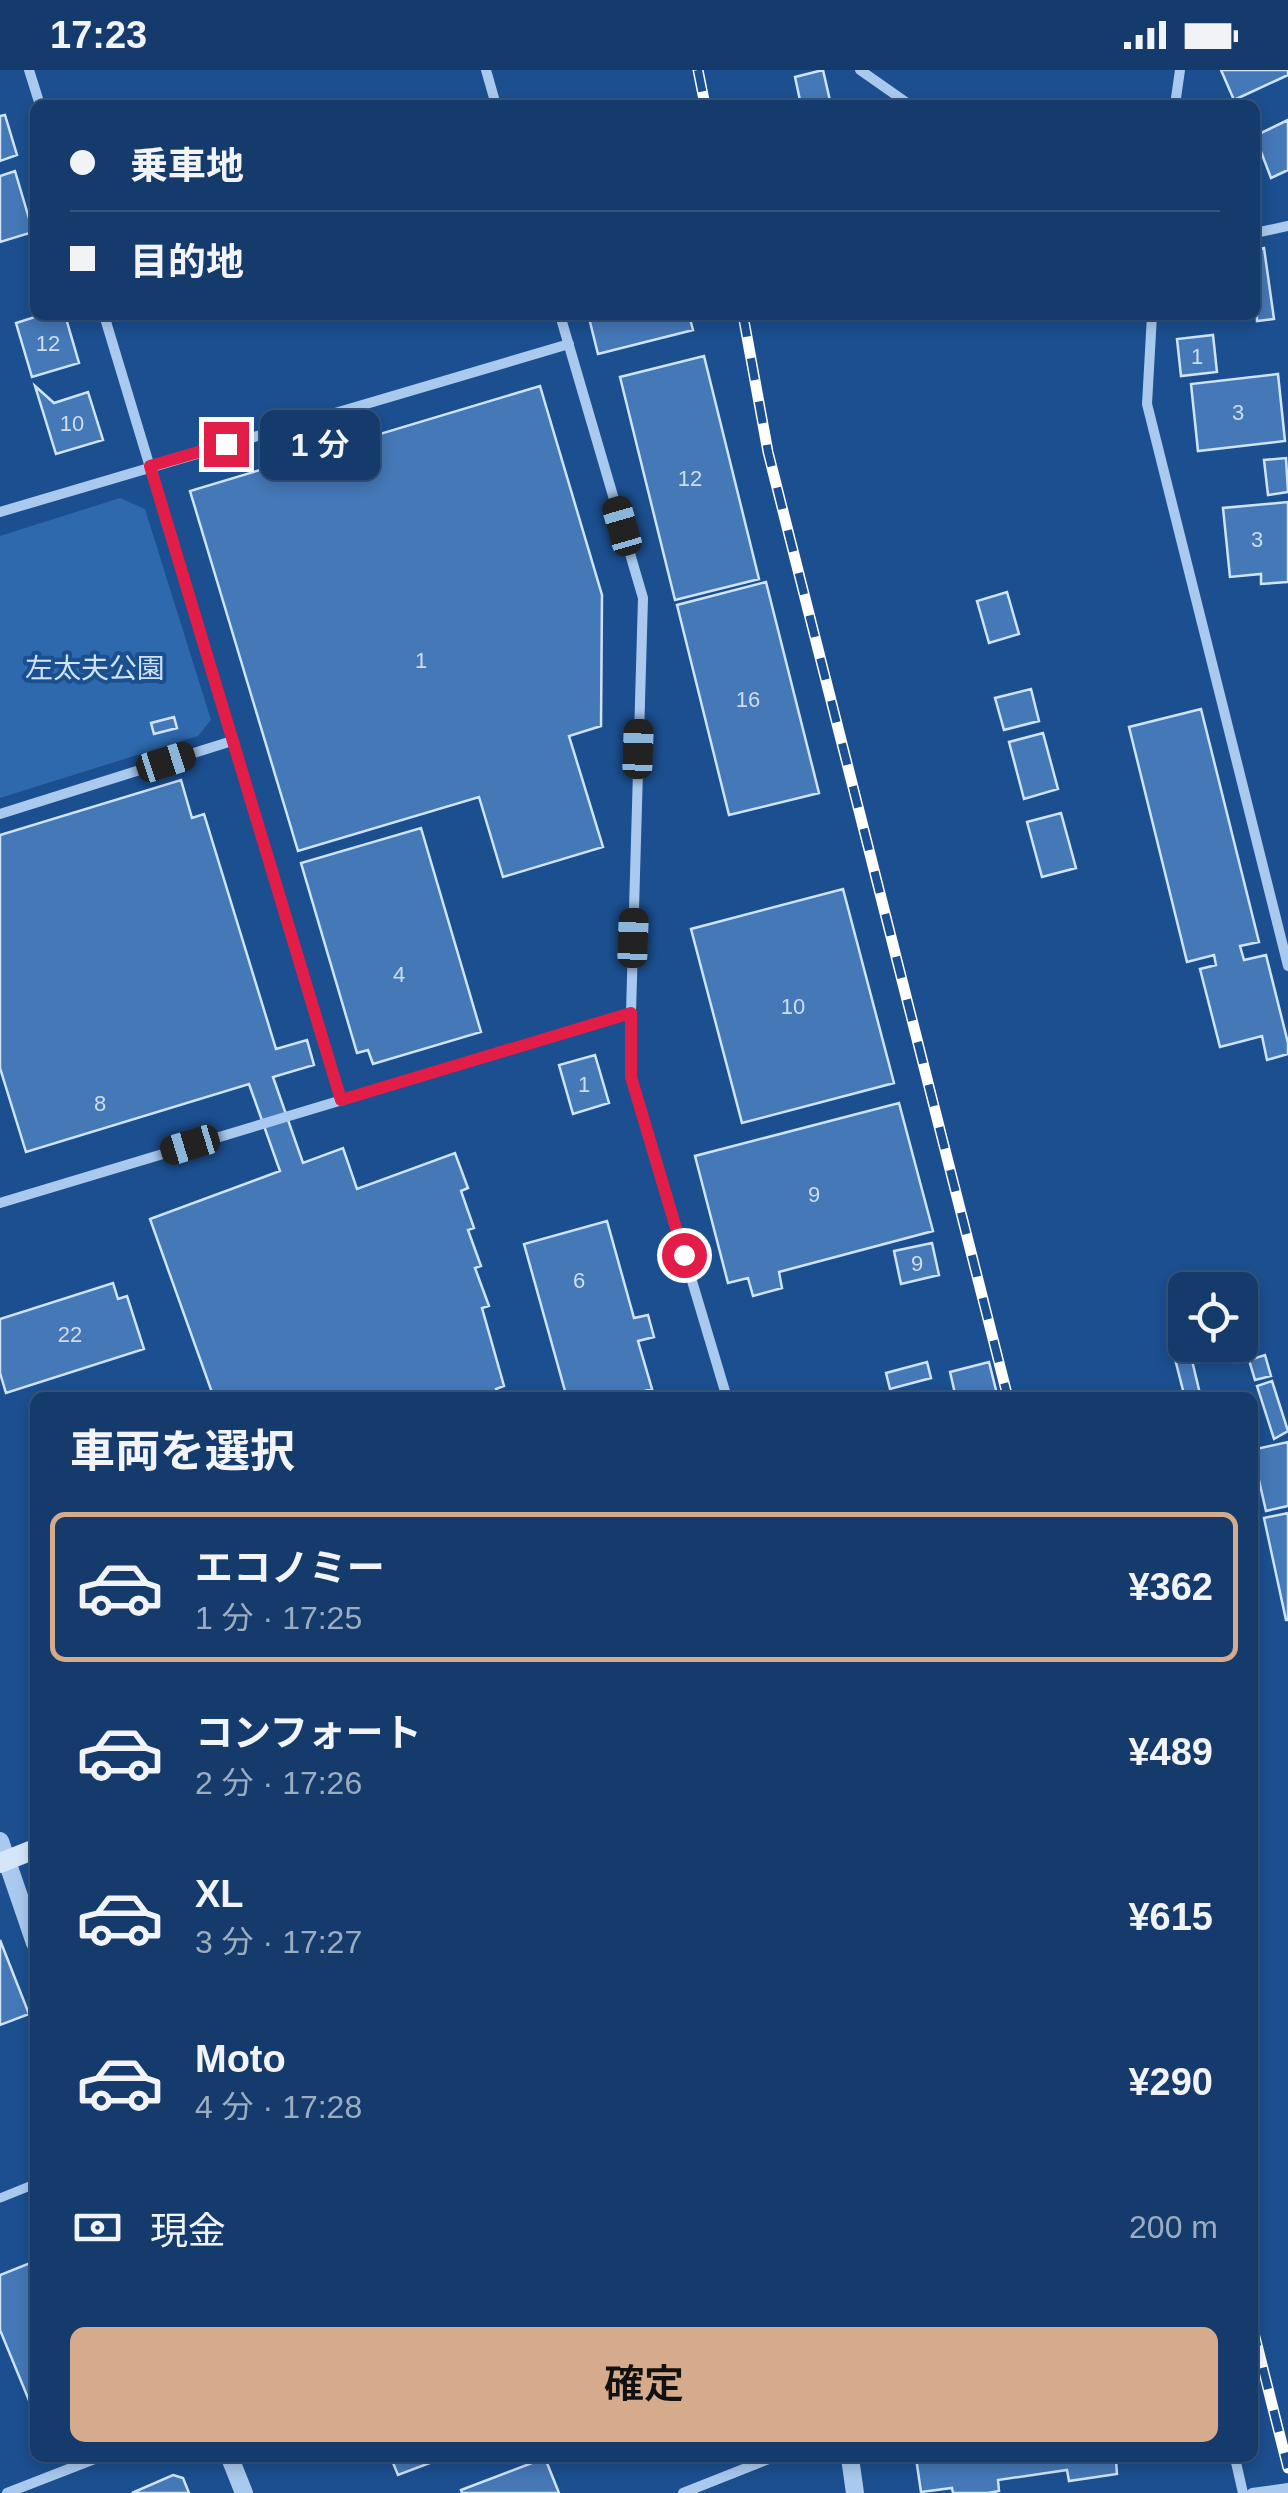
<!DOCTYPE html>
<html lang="ja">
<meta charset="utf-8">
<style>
:root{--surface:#143b6b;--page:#214673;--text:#f1f3f6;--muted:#9dadc1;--line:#33557e;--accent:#d6ab8b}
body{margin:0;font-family:Arial,"Noto Sans JP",sans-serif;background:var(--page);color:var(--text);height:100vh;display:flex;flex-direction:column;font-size:38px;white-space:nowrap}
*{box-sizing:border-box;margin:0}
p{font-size:32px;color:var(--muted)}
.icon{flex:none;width:55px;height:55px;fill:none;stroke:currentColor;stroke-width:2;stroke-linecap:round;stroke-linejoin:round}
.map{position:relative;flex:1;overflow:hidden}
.sheet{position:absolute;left:30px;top:1322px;width:1228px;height:1070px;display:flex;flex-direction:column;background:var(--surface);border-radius:15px;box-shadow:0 5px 15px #0003,0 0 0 2px var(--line)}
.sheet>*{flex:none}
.hud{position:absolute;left:30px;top:30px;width:1230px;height:220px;border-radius:15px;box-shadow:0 5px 15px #0003,0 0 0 2px var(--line);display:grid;align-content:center;height:220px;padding:0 40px;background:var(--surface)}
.tools{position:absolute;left:1168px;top:1202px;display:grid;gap:20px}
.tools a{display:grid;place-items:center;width:90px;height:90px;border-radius:15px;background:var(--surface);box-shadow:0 5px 15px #0003,0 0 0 2px var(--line);font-size:50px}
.end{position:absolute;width:45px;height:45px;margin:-22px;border:12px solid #e11d48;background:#fff;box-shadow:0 0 0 5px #fff}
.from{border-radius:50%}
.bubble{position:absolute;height:70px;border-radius:15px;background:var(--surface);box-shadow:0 5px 15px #0003,0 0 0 2px var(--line);font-size:32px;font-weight:600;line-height:70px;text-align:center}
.car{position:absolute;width:30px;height:60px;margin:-30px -15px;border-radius:12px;box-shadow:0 0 8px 2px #0007;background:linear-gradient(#222 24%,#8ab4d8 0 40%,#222 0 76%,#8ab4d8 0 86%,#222 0)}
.hud b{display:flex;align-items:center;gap:35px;height:95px;font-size:38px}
.hud b+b{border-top:2px solid var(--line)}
.hud i{width:25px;height:25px;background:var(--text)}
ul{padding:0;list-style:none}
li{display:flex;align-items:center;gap:30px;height:150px;margin:0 20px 15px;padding:0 20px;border:5px solid transparent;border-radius:15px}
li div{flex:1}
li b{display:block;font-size:38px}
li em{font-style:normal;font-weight:600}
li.active{border-color:var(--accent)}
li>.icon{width:90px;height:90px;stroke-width:1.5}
h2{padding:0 40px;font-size:45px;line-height:120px}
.pay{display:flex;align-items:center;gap:25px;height:110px;padding:0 40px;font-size:38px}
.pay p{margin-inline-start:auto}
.action{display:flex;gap:20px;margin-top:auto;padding:20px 40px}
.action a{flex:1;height:115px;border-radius:15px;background:var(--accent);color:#111;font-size:40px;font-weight:600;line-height:115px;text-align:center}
.status{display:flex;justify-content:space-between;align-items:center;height:70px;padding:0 50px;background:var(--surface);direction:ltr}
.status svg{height:28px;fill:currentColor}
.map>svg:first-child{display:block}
.green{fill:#2e69ad}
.building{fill:#4478b7;stroke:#cfe3fa;stroke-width:2.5}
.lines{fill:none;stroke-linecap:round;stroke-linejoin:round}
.pedestrian{stroke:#a9c9ee;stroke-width:9}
.minor{stroke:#a9c9ee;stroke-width:10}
.tertiary{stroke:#a9c9ee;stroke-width:18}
.secondary{stroke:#d6e6fa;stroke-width:20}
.rail-casing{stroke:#fff;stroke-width:11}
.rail{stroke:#1b4f8f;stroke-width:8;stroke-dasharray:22;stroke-linecap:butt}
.route{stroke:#e11d48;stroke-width:12}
.labels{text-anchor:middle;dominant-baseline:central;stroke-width:8;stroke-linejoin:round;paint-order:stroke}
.number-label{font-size:22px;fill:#d0dded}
.park-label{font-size:28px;fill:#cfe3fa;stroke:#1b4f8f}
</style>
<div class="status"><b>17:23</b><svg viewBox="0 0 49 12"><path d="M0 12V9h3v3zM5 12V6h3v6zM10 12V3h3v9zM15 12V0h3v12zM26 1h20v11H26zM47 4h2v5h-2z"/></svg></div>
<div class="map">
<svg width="1288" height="2423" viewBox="0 0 1288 2423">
<rect width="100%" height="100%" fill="#1b4f8f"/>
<path class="green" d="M120,428L145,439L211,650L198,666L0,728V466Z"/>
<path class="building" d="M823,0L831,35H801L795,7Z
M1221,0H1288V5L1234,30Z
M5,45L17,85L0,91V46Z
M1288,50V100L1271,108L1255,66Z
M15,101L33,162L0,172V106Z
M1264,178L1274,249L1257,251L1255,180Z
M41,245H65L79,293L32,307L16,253Z
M601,245H689L693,260L598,284L589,248Z
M1213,265L1217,302L1181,306L1177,269Z
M704,286L759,509L675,530L620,307Z
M1278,304L1285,371L1198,381L1191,314Z
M35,316L54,333L88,322L103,370L56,384Z
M540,316L602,525L601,656L569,666L603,777L503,807L479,727L298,781L190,421Z
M1286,388L1288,422L1268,425L1264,390Z
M1288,432V512L1261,514V504L1230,507L1223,438Z
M766,512L819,723L729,745L677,535Z
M1007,522L1019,564L989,573L977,531Z
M1031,619L1039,651L1004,660L995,628Z
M1201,639L1259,872L1240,876L1244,890L1266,885L1288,973V984L1267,990L1262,966L1220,977L1200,899L1216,895L1214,885L1187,892L1129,657Z
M174,647L177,658L154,664L151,653Z
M1043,663L1058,719L1024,729L1009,672Z
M181,710L192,748L204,744L276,979L307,970L314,995L273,1007L303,1093L343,1078L357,1119L455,1083L468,1118L461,1121L474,1158L468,1160L481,1196L475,1198L489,1236L482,1238L504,1316L496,1319L499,1328H214L150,1149L280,1101L249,1014L26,1082L0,998V765Z
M1061,743L1076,798L1042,807L1027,752Z
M421,758L481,962L373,994L368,980L357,983L301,793Z
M843,819L894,1013L742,1053L691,859Z
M595,985L609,1033L573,1044L559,995Z
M899,1033L933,1161L779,1202L782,1218L753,1226L748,1208L728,1213L695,1086Z
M607,1151L634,1248L648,1245L654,1267L638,1271L652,1319L620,1328H567L524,1174Z
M932,1173L939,1205L901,1214L894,1181Z
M113,1213L118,1229L127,1226L144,1279L6,1323L0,1303V1249Z
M1190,1282L1201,1328H1185L1174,1285Z
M1265,1285L1271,1306L1255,1310L1249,1290Z
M927,1292L931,1308L890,1319L886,1303Z
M989,1292L998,1328H956L950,1302Z
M1272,1311L1288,1361L1274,1369L1257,1316Z
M1288,1372V1436L1266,1441L1252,1380Z
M1288,1443V1550H1286L1264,1448Z
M0,1870L29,1944L0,1955Z
M35,2191V2345L0,2260V2205Z
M391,2388H443L398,2405Z
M545,2388L559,2423H462L461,2420Z
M916,2388H1137L1116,2391L1117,2404L1069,2411L1067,2400L998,2410L999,2421L988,2423H953L952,2418L921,2422Z
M173,2405L183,2408L189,2423H132Z"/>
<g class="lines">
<path class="pedestrian" d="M0,2128L35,2114"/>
<path class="minor" d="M29,0L40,35
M486,0L496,35
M860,0L910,35
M1175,35L1180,0
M1255,163L1288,156
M104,245L341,1029
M560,245L643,528L631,943
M1152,245L1147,334L1288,896
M0,442L569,274
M0,744L232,671
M0,1133L631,943V1007L727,1328
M1235,2388L1243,2423
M7,2423L97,2388
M683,2423L771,2388
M1252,2423L1288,2418"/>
<path class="tertiary" d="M0,1771L35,1873
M230,2388L244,2423
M850,2388L855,2423"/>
<path class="secondary" d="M0,1793L35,1779"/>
<g class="rail-casing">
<path id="rail" d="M698,0L705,35
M743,245L768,382L1008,1328
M1252,2255L1288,2398"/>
</g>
<use href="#rail" class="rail"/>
</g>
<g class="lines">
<path class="route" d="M226,374L150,396L341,1030L631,943V1007L684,1185"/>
</g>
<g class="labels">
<g class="number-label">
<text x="48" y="273">12</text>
<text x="1197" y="286">1</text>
<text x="1238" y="342">3</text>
<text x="72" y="353">10</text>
<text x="690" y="408">12</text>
<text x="1257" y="469">3</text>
<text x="421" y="590">1</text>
<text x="748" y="629">16</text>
<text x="399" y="904">4</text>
<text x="793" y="936">10</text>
<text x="584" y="1014">1</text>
<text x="100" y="1033">8</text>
<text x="814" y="1124">9</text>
<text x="917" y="1193">9</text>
<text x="579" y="1210">6</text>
<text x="70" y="1264">22</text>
</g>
<g class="park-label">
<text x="95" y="598">左太夫公園</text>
</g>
</g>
</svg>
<div class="tools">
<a><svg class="icon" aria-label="locate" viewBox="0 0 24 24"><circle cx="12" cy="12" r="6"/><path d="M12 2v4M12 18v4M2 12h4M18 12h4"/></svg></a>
</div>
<i class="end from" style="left:684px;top:1185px"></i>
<i class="end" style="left:226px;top:374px"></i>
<div class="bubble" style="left:260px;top:340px;width:120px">1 分</div>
<i class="car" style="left:622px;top:456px;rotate:344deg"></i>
<i class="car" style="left:638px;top:679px;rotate:2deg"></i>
<i class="car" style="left:166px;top:692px;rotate:72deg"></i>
<i class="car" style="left:633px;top:868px;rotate:2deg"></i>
<i class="car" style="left:190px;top:1075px;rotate:253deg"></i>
<div class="hud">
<b><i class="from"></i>乗車地</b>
<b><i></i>目的地</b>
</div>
<section class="sheet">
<h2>車両を選択</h2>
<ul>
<li class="active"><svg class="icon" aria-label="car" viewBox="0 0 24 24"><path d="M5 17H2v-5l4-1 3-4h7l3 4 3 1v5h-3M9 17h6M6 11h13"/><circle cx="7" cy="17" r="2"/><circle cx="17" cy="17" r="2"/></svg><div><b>エコノミー</b><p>1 分 · 17:25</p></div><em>¥362</em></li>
<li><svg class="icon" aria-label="car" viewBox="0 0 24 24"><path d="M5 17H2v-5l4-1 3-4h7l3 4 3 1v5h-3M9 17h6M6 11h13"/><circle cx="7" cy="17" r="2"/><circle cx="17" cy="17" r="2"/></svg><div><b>コンフォート</b><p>2 分 · 17:26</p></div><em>¥489</em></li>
<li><svg class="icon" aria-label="car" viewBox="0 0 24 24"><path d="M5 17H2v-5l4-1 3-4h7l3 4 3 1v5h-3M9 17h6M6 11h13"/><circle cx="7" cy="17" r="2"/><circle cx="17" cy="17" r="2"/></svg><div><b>XL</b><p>3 分 · 17:27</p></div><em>¥615</em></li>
<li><svg class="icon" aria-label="car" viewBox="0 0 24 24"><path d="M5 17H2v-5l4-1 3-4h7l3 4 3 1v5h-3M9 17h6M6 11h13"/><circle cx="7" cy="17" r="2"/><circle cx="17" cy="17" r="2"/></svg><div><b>Moto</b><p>4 分 · 17:28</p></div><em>¥290</em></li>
</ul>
<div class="pay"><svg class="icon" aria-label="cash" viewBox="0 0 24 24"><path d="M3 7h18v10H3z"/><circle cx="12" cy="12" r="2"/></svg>現金<p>200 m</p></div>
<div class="action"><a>確定</a></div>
</section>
</div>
